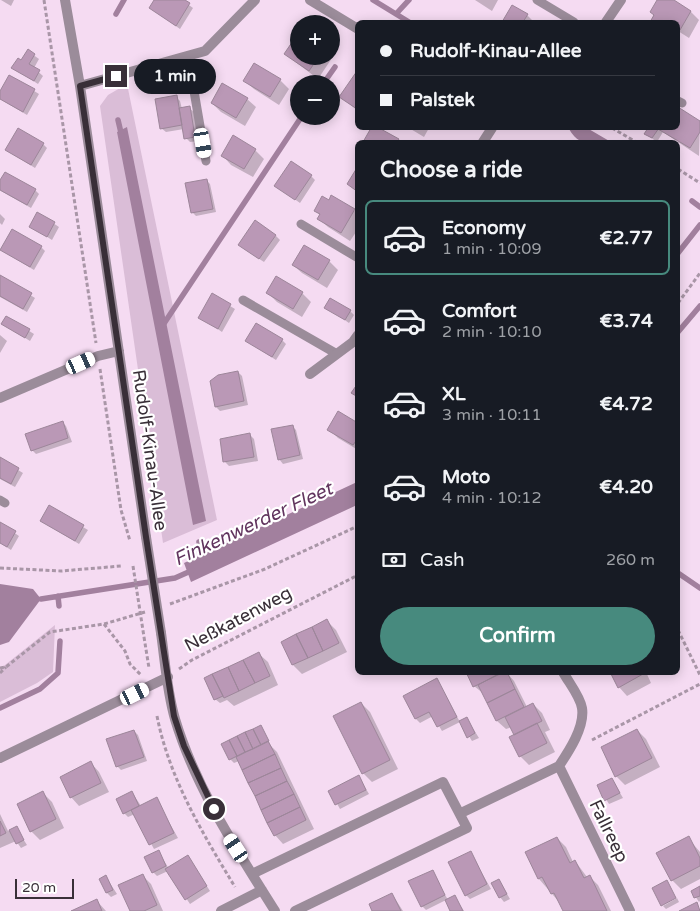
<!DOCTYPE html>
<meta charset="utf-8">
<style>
:root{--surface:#171b24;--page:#242831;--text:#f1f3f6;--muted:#9ea1a6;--line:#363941;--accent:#478a7e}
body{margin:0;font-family:"Varela Round",sans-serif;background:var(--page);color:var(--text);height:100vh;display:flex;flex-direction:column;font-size:19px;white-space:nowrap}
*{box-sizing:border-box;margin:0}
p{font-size:16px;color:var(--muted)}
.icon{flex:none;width:28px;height:28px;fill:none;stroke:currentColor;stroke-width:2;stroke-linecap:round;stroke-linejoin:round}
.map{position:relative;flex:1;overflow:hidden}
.details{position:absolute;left:355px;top:140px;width:325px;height:535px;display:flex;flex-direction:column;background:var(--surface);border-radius:8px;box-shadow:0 2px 12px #0003}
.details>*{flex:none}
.guide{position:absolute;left:355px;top:20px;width:325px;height:110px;border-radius:8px;box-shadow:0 2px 12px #0003;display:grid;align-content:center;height:110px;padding:0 25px;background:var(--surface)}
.buttons{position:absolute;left:290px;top:15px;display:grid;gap:10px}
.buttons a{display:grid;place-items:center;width:50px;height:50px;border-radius:50%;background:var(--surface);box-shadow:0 2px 12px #0003;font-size:25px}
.scale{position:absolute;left:15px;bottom:12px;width:59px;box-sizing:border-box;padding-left:5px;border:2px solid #392f38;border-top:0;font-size:14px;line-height:18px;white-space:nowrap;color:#392f38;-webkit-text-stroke:4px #fff;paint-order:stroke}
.end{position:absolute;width:22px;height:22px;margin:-11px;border:6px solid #392f38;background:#fff;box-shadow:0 0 0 2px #fff}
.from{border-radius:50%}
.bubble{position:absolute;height:35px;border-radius:18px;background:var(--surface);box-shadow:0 2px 12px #0003;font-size:16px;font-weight:800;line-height:35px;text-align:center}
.car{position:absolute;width:15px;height:30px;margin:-15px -8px;border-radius:6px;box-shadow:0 0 4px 1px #0007;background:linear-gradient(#fff 24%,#345 0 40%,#fff 0 76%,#345 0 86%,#fff 0)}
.guide b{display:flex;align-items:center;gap:18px;height:48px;font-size:19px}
.guide b+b{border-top:1px solid var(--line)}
.guide i{width:12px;height:12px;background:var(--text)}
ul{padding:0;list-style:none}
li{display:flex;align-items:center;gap:15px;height:75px;margin:0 10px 8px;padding:0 15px;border:2px solid transparent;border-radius:8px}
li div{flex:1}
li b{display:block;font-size:19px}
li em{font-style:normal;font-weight:800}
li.selected{border-color:var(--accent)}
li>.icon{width:45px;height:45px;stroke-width:1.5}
h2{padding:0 25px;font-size:22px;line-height:60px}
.pay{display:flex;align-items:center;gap:12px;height:55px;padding:0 25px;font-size:19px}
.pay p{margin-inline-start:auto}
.primary-button{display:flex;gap:10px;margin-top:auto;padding:10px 25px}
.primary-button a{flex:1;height:58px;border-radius:30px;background:var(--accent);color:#fff;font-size:20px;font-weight:800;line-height:58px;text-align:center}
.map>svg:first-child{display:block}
.green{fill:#dabdd7}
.water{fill:#a2809e}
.shadow{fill:#0003}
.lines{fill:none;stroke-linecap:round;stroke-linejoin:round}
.stream{stroke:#a2809e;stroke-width:5.5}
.building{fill:#ba98b6;stroke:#9d869a}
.path{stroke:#a996a7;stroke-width:3;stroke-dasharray:4 2.5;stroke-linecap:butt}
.service{stroke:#9b8c9a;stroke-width:9}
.minor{stroke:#9b8c9a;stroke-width:10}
.path-bridge{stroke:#a996a7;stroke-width:3;stroke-dasharray:4 2.5;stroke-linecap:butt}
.minor-bridge{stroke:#9b8c9a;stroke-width:10}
.route{stroke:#392f38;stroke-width:6}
.labels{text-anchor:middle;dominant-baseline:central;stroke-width:4.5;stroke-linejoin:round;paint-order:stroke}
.street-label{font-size:18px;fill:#392f38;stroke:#fff}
.water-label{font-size:19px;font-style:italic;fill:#61345e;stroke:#fff}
</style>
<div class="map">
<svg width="700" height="911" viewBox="0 0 700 911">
<rect width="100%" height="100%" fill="#f5dbf2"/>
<path class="green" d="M127,84L217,520L163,543L100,106L108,95Z
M55,625L53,672L37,683L0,702V669Z"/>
<path class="water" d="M127,127L206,521L193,525L117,132Z
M572,128H587L611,142C592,143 580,148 569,129Z
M357,482V505L191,582L184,563Z
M0,584L33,589L41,599L9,642L0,645Z"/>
<path class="shadow" d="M1,0H14L11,6Z
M155,0H182L193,8L180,29L150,8Z
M475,0H498L492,11Z
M659,0L691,12L699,20L689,38L678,31V22H651Z
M513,7L527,15L534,22H503Z
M28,51L39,59L34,68L43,76L38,84L13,68L22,61Z
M331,52L334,55L318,79L285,54L331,56Z
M255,65L280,80L289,89L279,105L254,89L245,81Z
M357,73L358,111L341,97Z
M10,76L39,94L27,115L0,99V94Z
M176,97L180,101L182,109L189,108L194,112L199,141L190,142L186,138L184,129L166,132L161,128Z
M247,99L256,107L245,126L221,112L212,103Z
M678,109L700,122L699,156L663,132L657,142L646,134L649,128H678Z
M373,128H376L401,142H364Z
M409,128H429L424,137Z
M43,144L47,148L35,168L6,150Z
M255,150L264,159L253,177L231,165L223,156Z
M311,176L315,180L300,203L276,186Z
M206,180L210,184L216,212L196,216L192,212Z
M0,183L35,190L39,194L31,208L1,191Z
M332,197L358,213V229L350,241L328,227L319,219L321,216L315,211L329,202Z
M38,213L59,227L52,240L30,226Z
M0,214L5,219L2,225L0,223Z
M276,236L280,240L264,262L244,249Z
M41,247L45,251L34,270L1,250Z
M329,261L338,270L327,288L302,273L293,265Z
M0,276L35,298L27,312L0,297Z
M268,293H302L311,302L302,317L277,302Z
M212,295L235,309L222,332L200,317Z
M326,307L350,311L354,315L349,323Z
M7,317L34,334L30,341L3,324Z
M0,335L7,341L0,353Z
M282,340L286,344L276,360L246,341Z
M238,372L242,376L248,405L220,411L216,407L211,381Z
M62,422L66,426L72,442L36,454L32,450Z
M358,424V450L338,438L329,429Z
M292,426L296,430L303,459L283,464L279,459Z
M250,435L254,439L258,461L229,466L225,462Z
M0,459L23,473L15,487L0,479Z
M49,507L88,530L79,544L41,521Z
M0,523L19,536L11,550L0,543Z
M327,621L336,630L347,652L302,674L293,665L282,642Z
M259,654L268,662L278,685L234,706L227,700L220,703L215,699Z
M468,672H506L514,681L527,707L533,704L542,713L550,730L545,732L555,752L529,765L520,756L516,735L512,727L506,729L497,721L484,694L474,686Z
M608,672H646L651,683L627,696L619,687L613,675Z
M437,680L460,722L467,719L479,738L472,741L460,722L442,731L433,716L420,723L416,719L405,696Z
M361,703L370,712L398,769L372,782L363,773Z
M261,726L271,746L277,752L314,829L283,844L275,835L239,761L234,763L230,759Z
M637,730L646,739L660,767L625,785L616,776Z
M134,731L138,735L147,761L121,770L117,766Z
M91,763L99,772L109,792L79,806L71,797Z
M359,777L369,794L340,809L330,791Z
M612,779L623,798L609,804L598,786Z
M132,792L141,806L156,799L178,838L154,849L135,814L128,817L124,813Z
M43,793L52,802L64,828L40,840L31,831Z
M0,814L8,831L16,828L27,845L21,848L16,841L0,848Z
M557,838L566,847L573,862L575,861L587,877L589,876L598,885L611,911H565L560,903L539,879L526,853Z
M688,838L700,852V879L681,889L672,880Z
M159,852L169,869L188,857L210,891L190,904L168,871L157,876L153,872Z
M470,852L491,889L470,899L466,895Z
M432,871L448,900L455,897L464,911H452L446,900L426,910L422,906Z
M142,875L151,884L163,911H132Z
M106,877L117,894L111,897L107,893Z
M499,880L510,899L504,902L500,897Z
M700,887V901L699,902L692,891Z
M392,894L403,911H374Z
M677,898L679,902L666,909L663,906Z
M96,900L106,911H74Z"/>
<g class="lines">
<path class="stream" d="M373,0L409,22
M116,14L124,0
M396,14L409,0
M323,84L335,67
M118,120L122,137
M692,201L700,207
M678,253L700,225
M163,325L302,116
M678,332L700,306
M199,542L204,560
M678,573L700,588
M58,596L59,606
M41,599L175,578L193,570
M0,708L40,689L58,673L60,641"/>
</g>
<path class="building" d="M154,0H185L190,3L176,26L149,8Z
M657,0H674L691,11L680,30L678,29V22H650L654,15L650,12Z
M512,5L528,14L523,22H502Z
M299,32V56H319L309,71L284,54Z
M28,49L35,54L29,64L40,70L34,81L11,68L18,58L21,60Z
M254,63L281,79L270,97L243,81Z
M357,71L358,72L357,109L339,97Z
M9,75L35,89L23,112L0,99V91Z
M222,83L248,98L236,118L211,103Z
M177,95L182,125L160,129L155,99Z
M190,106L195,137L184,139L179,108Z
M678,107L700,121V132L690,148L658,129L678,128Z
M18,128L44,143L31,165L5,150Z
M371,128H379L399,139L397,142H363Z
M648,128H659L652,138L644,134Z
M233,135L256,149L244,169L221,156Z
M291,161L312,175L295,200L274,186Z
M358,166V192L347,184Z
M5,172L36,189L27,205L0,190V180Z
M207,179L213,209L191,213L185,183Z
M331,195L355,209L341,233L317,219L320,214L314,211L322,196L329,200Z
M37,212L55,222L47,237L29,227Z
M255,220L276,235L259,259L238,245Z
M12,229L42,246L30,267L0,250Z
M304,245L330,260L318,280L292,265Z
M0,275L32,293L23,309L0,296Z
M276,276L303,292L293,309L266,293Z
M212,293L231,304L218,329L198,318Z
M330,298L351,310L345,320L324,308Z
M6,316L30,329L25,338L1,324Z
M256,323L283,339L272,357L245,341Z
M238,371L244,401L215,407L210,381L218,375Z
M358,383V397L351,393Z
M338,411L358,423V438L353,445L327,430Z
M63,421L68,438L31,451L25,434Z
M293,425L300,455L278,460L271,429Z
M250,433L254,457L223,462L220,439Z
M0,457L19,468L11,484L0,478Z
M49,505L84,525L75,541L40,521Z
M0,522L16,531L7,547L0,543Z
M327,619L339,643L323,651L312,627Z
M312,627L323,651L308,658L296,634Z
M296,634L308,658L292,665L281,642Z
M259,652L270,676L255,683L243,660Z
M243,660L255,683L239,691L228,667Z
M228,667L239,691L224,698L212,674Z
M466,672H501L502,673L473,687Z
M507,672L515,689L487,703L478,685L502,672Z
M610,672H642L643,674L618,688Z
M212,674L223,696L214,700L204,678Z
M437,678L457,717L437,727L429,712L415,719L403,696Z
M515,689L524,707L496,721L487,703Z
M361,702L390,760L362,774L333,716Z
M533,703L542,721L514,735L505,717Z
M467,717L475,733L467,738L459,721Z
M537,723L547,743L519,757L509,737Z
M261,725L269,741L261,745L253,729Z
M253,729L261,745L253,749L245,732Z
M637,729L652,758L615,777L601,747Z
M134,730L144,757L116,767L106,739Z
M245,732L253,749L245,752L237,736Z
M237,736L245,752L237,756L229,740Z
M229,740L237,756L229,760L221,744Z
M268,741L275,754L242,770L236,757Z
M275,754L281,768L248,783L242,770Z
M91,761L101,783L70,798L60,777Z
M281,768L287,781L255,796L248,783Z
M359,775L366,790L335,805L328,791Z
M612,778L620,793L604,801L597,785Z
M287,781L294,794L261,810L255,796Z
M43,791L56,819L30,832L17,804Z
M132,791L139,806L123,814L116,799Z
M294,794L300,807L267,823L261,810Z
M157,797L174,833L149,845L131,810Z
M300,807L306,820L274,836L267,823Z
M0,821L6,833L0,836Z
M17,826L24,840L16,844L9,830Z
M689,836L700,858V866L671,881L656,853Z
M557,837L570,863L575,860L584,878L590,875L607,911H563L554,893L551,894L542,877L538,879L525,852Z
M159,850L166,866L152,873L144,857Z
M471,851L487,884L465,896L448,862Z
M188,855L207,886L185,900L165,869Z
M433,870L445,895L421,907L408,881Z
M143,874L157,905L144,911H130L118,885Z
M106,875L113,890L106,893L99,879Z
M499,879L507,894L499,898L491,883Z
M667,880L676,898L661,906L652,888Z
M700,886V896L694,898L691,891Z
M392,893L401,911H372L369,904Z
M455,895L463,911H450L445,900Z
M97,899L102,911H71Z
M697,902L700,911H679Z"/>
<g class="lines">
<path class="path" d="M44,0L96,343
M612,128L636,142
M678,169L700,183
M678,303L700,273
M100,369L121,510L130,541
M0,568L61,571L121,566
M170,604L265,569L358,526
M104,624L125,651L130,664L141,675
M678,630L700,675
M144,637L149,668
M0,668L6,667L50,632L104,624L145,612
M179,669L192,660L358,575
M0,673L6,667
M157,716C169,778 203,834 235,887
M592,740L700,684"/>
<path class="service" d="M537,0L574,22
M188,56L206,161
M678,101L682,103
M301,224L358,258
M243,300L337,354
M0,500L5,503"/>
<path class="minor" d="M65,0L80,86L146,537
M310,0L358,29
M606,22L621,0
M80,86L205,51L255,0
M483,142L492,128
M310,374L353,342L358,335
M0,398L98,356L119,351
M161,633C165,661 167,692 175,719C196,789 237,850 275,911
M0,758L168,677
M559,766L630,911
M461,813L559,766C569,751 585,727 582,708C580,696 569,683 563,672
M252,874L443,782L467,828L295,911
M221,911L262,890"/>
<path class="path-bridge" d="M133,566L144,637"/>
<path class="minor-bridge" d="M146,537L161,633"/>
</g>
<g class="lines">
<path class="route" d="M116,76L80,86L146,537L174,716L184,746L214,809"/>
</g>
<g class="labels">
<g class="street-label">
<text transform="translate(150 450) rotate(82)">Rudolf-Kinau-Allee</text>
<text transform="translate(238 619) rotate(-28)">Neßkatenweg</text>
<text transform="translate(609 831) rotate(64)">Fallreep</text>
</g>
<g class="water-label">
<text transform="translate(253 524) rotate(-25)">Finkenwerder Fleet</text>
</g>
</g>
</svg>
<div class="buttons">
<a>+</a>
<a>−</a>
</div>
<div class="scale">20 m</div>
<i class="end from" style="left:214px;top:809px"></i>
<i class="end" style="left:116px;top:76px"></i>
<div class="bubble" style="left:134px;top:59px;width:82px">1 min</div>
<i class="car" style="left:203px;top:143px;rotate:170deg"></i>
<i class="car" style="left:81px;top:363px;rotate:66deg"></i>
<i class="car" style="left:135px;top:694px;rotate:64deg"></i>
<i class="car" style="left:236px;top:848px;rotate:327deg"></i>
<div class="guide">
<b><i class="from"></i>Rudolf-Kinau-Allee</b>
<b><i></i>Palstek</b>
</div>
<section class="details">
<h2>Choose a ride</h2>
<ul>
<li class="selected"><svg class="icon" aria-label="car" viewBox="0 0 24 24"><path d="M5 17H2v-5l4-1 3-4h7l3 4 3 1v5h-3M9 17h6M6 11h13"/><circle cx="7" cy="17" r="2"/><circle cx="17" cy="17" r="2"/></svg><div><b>Economy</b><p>1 min · 10:09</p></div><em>€2.77</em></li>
<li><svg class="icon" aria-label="car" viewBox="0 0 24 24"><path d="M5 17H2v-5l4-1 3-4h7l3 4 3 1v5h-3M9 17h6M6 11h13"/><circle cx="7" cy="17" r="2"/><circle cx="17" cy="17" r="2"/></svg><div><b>Comfort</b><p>2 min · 10:10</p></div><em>€3.74</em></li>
<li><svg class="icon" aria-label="car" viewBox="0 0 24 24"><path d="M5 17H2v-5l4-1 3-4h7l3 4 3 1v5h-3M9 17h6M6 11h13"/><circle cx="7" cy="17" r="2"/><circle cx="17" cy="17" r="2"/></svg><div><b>XL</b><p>3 min · 10:11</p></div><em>€4.72</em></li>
<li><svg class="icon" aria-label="car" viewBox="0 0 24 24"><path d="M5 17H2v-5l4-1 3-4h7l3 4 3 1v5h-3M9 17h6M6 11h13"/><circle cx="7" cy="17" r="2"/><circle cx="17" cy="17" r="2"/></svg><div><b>Moto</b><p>4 min · 10:12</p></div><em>€4.20</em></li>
</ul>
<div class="pay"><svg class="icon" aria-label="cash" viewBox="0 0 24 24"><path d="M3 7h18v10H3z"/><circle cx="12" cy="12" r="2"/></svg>Cash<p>260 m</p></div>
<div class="primary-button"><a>Confirm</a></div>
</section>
</div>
